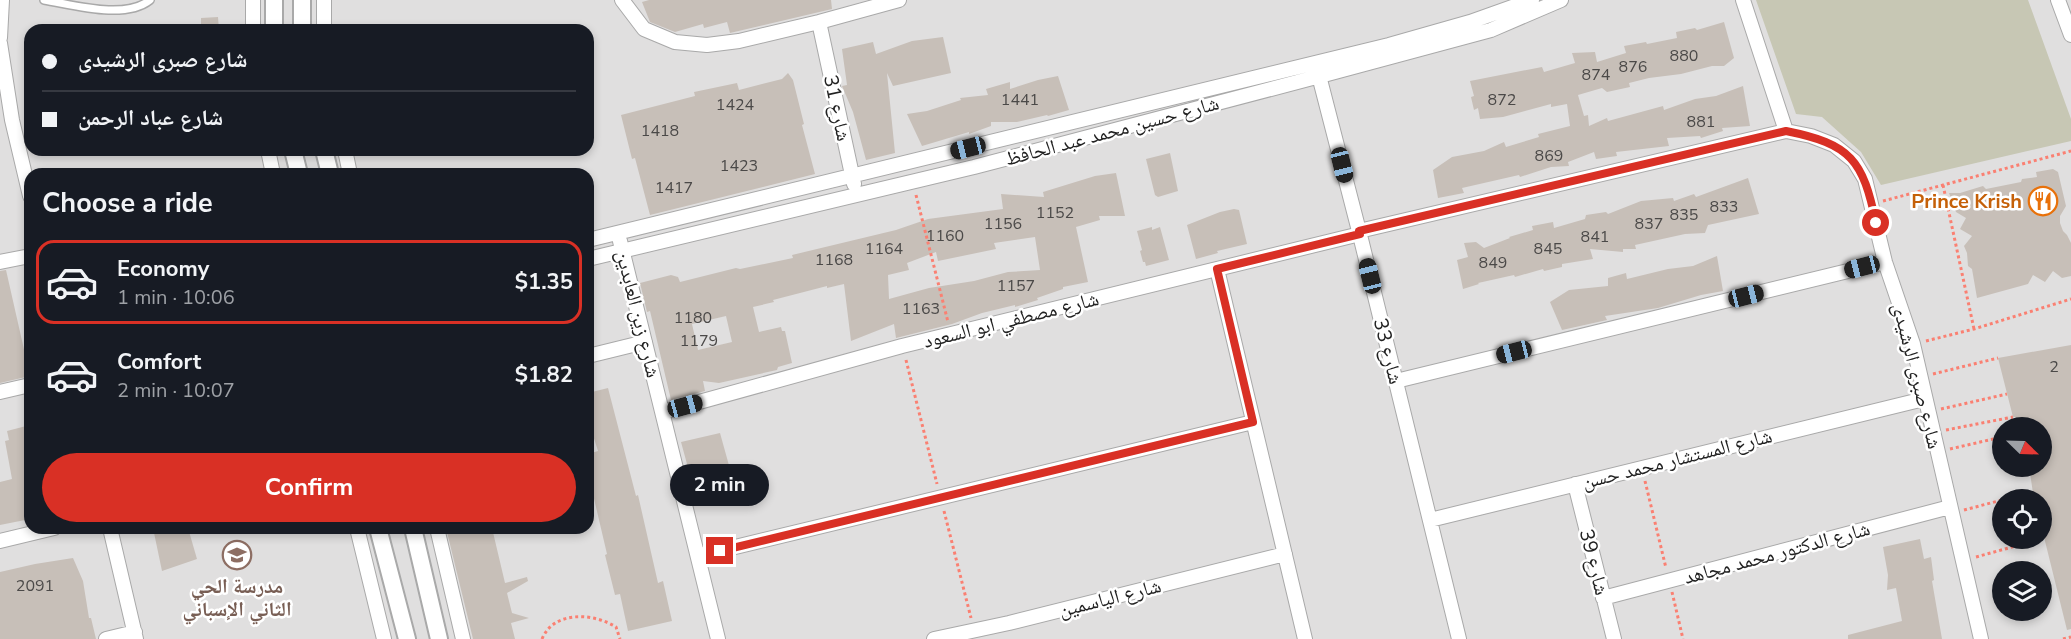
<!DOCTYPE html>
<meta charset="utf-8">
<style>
:root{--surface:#171b24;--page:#20242c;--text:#f1f3f6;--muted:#9ea1a6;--line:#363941;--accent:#d93025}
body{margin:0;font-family:"Nunito Sans","Noto Naskh Arabic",sans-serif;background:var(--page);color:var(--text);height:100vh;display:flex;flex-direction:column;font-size:22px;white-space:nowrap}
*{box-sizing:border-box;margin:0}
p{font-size:20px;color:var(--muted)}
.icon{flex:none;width:33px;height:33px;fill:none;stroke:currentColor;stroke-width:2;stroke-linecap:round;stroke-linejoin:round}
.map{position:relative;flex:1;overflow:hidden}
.panel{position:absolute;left:24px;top:168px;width:570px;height:366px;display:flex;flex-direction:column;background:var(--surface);border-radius:18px;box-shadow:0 3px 9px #0003}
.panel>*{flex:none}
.hud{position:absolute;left:24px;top:24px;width:570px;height:132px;border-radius:18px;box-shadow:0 3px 9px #0003;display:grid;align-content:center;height:132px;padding:0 18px;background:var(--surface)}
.needle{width:39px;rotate:113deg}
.tools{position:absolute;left:1992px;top:417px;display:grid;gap:12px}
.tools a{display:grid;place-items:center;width:60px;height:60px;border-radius:50%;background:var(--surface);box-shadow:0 3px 9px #0003;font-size:30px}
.end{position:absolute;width:27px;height:27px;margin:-14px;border:8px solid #d93025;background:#fff;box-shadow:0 0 0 3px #fff}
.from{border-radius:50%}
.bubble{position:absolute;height:42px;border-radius:21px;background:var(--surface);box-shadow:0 3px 9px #0003;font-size:20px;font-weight:700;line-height:42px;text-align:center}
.car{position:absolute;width:18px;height:36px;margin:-18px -9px;border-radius:8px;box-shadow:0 0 4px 2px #0007;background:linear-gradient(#222 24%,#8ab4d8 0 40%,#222 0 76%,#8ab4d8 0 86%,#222 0)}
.hud b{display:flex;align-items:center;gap:21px;height:57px;font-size:22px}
.hud b+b{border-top:2px solid var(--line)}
.hud i{width:15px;height:15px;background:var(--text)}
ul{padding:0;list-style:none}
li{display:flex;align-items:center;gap:18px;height:84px;margin:0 12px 9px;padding:0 6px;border:3px solid transparent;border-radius:18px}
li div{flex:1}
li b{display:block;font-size:22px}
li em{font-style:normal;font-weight:700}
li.selected{border-color:var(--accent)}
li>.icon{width:54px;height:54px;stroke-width:1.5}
h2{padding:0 18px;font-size:27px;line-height:72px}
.cta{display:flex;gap:12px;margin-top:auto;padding:12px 18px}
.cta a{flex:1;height:69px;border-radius:36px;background:var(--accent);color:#fff;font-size:24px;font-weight:700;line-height:69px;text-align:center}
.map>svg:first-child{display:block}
.residential{fill:#e0dfdf;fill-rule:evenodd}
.construction{fill:#c7c7b4}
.building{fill:#c7bfb8;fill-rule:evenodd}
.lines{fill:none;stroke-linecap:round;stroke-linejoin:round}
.service-casing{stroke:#a9a9a9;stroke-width:10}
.minor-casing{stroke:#a9a9a9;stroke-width:16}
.tertiary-casing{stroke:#a9a9a9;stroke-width:20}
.path{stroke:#fa8072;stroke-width:3;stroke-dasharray:3 3;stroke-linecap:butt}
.service{stroke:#fff;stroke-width:7}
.minor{stroke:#fff;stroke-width:14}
.tertiary{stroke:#fff;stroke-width:16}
.route{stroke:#d93025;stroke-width:8}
.labels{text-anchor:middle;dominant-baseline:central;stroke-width:5;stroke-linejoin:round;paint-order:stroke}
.number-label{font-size:16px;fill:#4b4948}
.street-label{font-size:20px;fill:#222;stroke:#fff}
.food-label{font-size:20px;font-weight:bold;fill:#c56008;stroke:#fff;text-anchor:end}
.education-label{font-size:20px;font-weight:bold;fill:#785e54;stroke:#fff}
</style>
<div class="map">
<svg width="2071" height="639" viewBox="0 0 2071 639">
<rect width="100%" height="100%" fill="#f2efe9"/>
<path class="residential" d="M0,0H2071V639H0ZM30,30H588V150H30ZM30,174H588V528H30ZM2002,428H2042V466H2002ZM2002,500H2042V538H2002ZM2002,572H2042V610H2002Z"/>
<path class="construction" d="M1756,0H2028L2071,119V141L1881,185L1861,152L1822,117L1796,114Z"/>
<path class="building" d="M649,0H831L832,9L730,33L727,22L704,28L703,24L675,32L650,22L642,2Z
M218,17L219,30H201V18Z
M1724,22L1734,58L1724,66H1712L1681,74L1649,78L1629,83L1630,87L1607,92L1602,88L1578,95L1584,116L1588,115L1589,126L1607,118L1608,121L1663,106L1664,110L1695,99L1716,96L1743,86L1750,126L1722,128L1723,131L1701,138L1700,136L1667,138L1669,146L1616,152L1617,156L1596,159L1594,152L1568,162L1569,166L1551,167L1520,177L1519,175L1462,188L1464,193L1438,198L1433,170L1452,157L1484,151L1504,142L1506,147L1539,137L1538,134L1570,126L1567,104L1551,107V104L1503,117L1480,119L1478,108L1474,110L1471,97L1474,96L1470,81L1542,67L1544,72L1575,63L1572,53L1595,52L1597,62L1626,53L1624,46L1646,42L1647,44L1677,38L1676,32L1695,28L1697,30Z
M943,37L951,73L893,86L887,73L895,153L866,160L853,112L842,86L847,85L842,49L873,42L876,54L912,41Z
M788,73L793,80L804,124L802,125L815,174L650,215L635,158L632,159L621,115L695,96L694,92L737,83L739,90L782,79Z
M1058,76L1069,110L1048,116L1047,115L1017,122H991V126L969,134V132L922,146L907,114L927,111L961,100L960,98L988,95L986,89L1010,82V89L1038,80Z
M1170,153L1178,191L1158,197L1155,195L1146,159Z
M2053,169L2058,172L2066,206L2060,216V223L2063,231L2067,235L2071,243V276L2062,278L2053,271L2045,282L2033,275L2028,284L1977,298L1972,269L1968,266L1967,253L1964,246L1972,236L1960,229L1966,218L1956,212L1949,193H1960L1983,186L1986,189L2021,182L2022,179L2037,177L2036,172Z
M1116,173L1125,216H1099L1100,220L1076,227L1088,282L1063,287V289L1037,298L1038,300L1015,307V305L982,313L952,324L896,338L894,324L851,341L844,284L827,288V286L773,300L774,302L753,307L759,332L781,327L782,331H785L792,363L778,367L777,370L719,383L703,381L705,391L671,400L650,311L647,312L640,283L671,275L678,277L680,282L736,268L740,269L793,258L792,255L896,230L928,219L1003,209L1001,194L1044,197L1043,192L1095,176ZM1035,237L1040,270L1008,272L974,281L929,288L889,299L888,275L909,270L907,263L936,252L938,261L996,249L994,243ZM726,316L732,342L698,350L692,324Z
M1748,178L1759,214L1708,225L1705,233L1685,234L1635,245L1636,249H1623V252L1590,249L1593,259L1562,264V267L1544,271L1543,269L1515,277L1514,275L1478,283L1479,284L1463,289L1457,260L1468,257L1464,243L1476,242L1484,248L1510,238L1509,237L1533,230L1532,226L1553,222L1554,228L1585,219L1586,215L1606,212L1608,214L1641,201L1673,198L1674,201L1694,194L1696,197Z
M1234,209L1239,210L1247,244L1217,251L1218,253L1196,259L1187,225L1220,212Z
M1152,227V230L1160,227L1169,260L1146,266L1145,262H1143L1140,251L1142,250L1137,231Z
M1717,256L1723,291L1701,295L1658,308L1605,316L1607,320L1562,330L1550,302L1569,290L1608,286V278L1626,273L1627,279L1668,269L1693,266Z
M6,270L30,376L0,383V271Z
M2071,345V629L2067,630L2042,529V500H2034L2029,466H2042V428H2018L2016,417H2013L1998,358Z
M608,388L636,496L638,495L658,583L663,581L672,621L628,631L620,594L615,595L605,555L607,554L592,490L588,483V454L598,451L591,429H588V393Z
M30,425V519L0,525V482L12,479L5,441L9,440L7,431Z
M720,433L730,469L698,477L696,473L690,475L681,442Z
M153,528H188L197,559L162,571Z
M446,528H492L505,583L527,577L528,581L507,593L512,613L529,618L511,623L515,639H473Z
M1920,539L1924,559L1931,557L1934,580L1932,581L1942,639H1848V635L1902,621L1896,588L1887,590L1888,575L1883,547Z
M73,558L83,581L89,618H91L96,639H0V572L35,564Z"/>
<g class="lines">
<g class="service-casing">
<path id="service" d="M44,0C74,5 125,20 150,0"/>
</g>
<g class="minor-casing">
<path id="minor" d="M324,0V30
M622,0L644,29L675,42L707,45L739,41L819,22L899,0
M1743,0L1786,131
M2058,0L2071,35
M819,22L854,184
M253,30V0
M0,38L2,0
M0,43L12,120L30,196
M1317,68L1359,231L1459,639
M268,150L273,174
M345,150L350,174
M1359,231L1786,131L1811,136L1834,145L1854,161L1865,179L1885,262L1913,344L1981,639
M588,240L1389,45L1470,22L1532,0
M620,241L718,639
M588,259L974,167L1320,76L1491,30L1561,0
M0,262L30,256
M1217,269L1305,639
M588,356L645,342
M1396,381L1885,262
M0,392L30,385
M663,412L902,346L1360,234
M1575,484L1614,639
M1430,520L1924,399
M110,528L136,639
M357,528L384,639
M437,528L463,639
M0,541L54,528
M698,556L1253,422
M1603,598L1950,507
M106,639L135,632
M934,639L1009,623L1285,554"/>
</g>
<g class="tertiary-casing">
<path id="tertiary" d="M274,0V30
M302,0V30
M293,150L299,174
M324,150L330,174
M378,528L407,639
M413,528L439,639"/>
</g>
<path class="path" d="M1943,185L1974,329
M916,195L948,322
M1883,201L2071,151
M1926,341L1974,329L2071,299
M906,360L937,484
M1933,374L1998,358
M1941,409L2007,394
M1946,430L2013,417
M1950,449L2002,437
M1645,481L1666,568
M2006,500L2032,493
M1964,510L2002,500
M944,511L971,618
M1976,557L2041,539
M1672,592L1683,639
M542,639C554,610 594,613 616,627L620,639
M2063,639L2071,637"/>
<use href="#service" class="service"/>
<use href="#minor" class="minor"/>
<use href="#tertiary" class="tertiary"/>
</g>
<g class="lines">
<path class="route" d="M720,551L1253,422L1217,269L1360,234L1359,231L1786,131C1851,144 1863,160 1876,223"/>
</g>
<defs>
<g id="restaurant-ring" transform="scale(1.5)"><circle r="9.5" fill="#fff" stroke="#e8710a" stroke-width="1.5"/><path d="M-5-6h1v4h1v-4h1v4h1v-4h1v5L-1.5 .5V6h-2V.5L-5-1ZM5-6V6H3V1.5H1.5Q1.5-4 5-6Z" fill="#e8710a"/></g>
<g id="school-ring" transform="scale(1.5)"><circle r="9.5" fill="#fff" stroke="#8d6e63" stroke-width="1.5"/><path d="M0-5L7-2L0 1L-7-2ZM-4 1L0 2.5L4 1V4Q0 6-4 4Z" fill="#8d6e63"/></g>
</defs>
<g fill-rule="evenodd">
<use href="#restaurant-ring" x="2043" y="201"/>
<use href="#school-ring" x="237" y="555"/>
</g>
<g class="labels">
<g class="number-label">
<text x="1684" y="56">880</text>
<text x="1633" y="67">876</text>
<text x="1596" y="75">874</text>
<text x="1020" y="100">1441</text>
<text x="1502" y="100">872</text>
<text x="735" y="105">1424</text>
<text x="1701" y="122">881</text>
<text x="660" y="131">1418</text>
<text x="1549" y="156">869</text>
<text x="739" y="166">1423</text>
<text x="674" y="188">1417</text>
<text x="1724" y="207">833</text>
<text x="1055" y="213">1152</text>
<text x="1684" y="215">835</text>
<text x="1003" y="224">1156</text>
<text x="1649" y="224">837</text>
<text x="945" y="236">1160</text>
<text x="1595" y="237">841</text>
<text x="884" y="249">1164</text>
<text x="1548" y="249">845</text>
<text x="834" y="260">1168</text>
<text x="1493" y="263">849</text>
<text x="1016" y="286">1157</text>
<text x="921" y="309">1163</text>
<text x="693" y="318">1180</text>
<text x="699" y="341">1179</text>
<text x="2054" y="367">2</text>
<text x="35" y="586">2091</text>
</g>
<g class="street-label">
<text transform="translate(837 108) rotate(78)">شارع 31</text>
<text transform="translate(1112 131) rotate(-15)">شارع حسين محمد عبد الحافظ</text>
<text transform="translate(638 314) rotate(76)">شارع زين العابدين</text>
<text transform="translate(1011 320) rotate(-14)">شارع مصطفي ابو السعود</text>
<text transform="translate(1388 351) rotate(76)">شارع 33</text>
<text transform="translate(1917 376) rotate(76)">شارع صبرى الرشيدى</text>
<text transform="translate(1677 459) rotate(-14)">شارع المستشار محمد حسن</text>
<text transform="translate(1777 553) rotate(-15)">شارع الدكتور محمد مجاهد</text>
<text transform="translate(1594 562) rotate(76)">شارع 39</text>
<text transform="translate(1110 598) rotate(-14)">شارع الياسمين</text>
</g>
<g class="food-label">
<text x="2022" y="201">Prince Krish</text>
</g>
<g class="education-label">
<text x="237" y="586">مدرسة الحي<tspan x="237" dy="23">الثاني الإسباني</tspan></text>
</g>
</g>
</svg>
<div class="tools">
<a><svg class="needle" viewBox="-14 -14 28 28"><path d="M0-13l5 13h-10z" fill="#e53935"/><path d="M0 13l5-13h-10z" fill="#9ea1a6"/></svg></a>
<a><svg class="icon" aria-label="locate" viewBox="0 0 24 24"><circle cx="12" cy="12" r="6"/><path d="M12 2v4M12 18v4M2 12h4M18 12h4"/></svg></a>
<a><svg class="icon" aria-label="layers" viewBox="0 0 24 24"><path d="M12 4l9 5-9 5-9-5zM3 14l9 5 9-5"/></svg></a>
</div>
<i class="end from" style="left:1876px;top:223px"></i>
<i class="end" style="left:720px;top:551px"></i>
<div class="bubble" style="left:670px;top:464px;width:99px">2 min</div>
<i class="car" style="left:968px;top:148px;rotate:256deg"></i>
<i class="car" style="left:1342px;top:165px;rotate:166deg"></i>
<i class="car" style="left:1862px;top:267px;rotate:256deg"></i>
<i class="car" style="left:1370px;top:276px;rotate:346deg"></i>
<i class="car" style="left:1746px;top:296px;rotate:76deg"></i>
<i class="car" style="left:1514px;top:352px;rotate:256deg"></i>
<i class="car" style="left:685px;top:406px;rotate:75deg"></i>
<div class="hud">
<b><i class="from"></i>شارع صبرى الرشيدى</b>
<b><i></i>شارع عباد الرحمن</b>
</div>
<section class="panel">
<h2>Choose a ride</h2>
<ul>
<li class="selected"><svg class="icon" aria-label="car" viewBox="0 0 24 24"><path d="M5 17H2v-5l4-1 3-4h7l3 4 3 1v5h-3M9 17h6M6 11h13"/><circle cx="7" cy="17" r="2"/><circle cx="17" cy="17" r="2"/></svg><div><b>Economy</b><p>1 min · 10:06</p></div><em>$1.35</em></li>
<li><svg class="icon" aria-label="car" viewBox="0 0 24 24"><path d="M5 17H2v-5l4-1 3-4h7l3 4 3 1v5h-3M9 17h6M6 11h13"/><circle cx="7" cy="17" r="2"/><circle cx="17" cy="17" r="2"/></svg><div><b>Comfort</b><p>2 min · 10:07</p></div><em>$1.82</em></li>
</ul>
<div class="cta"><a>Confirm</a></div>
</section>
</div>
